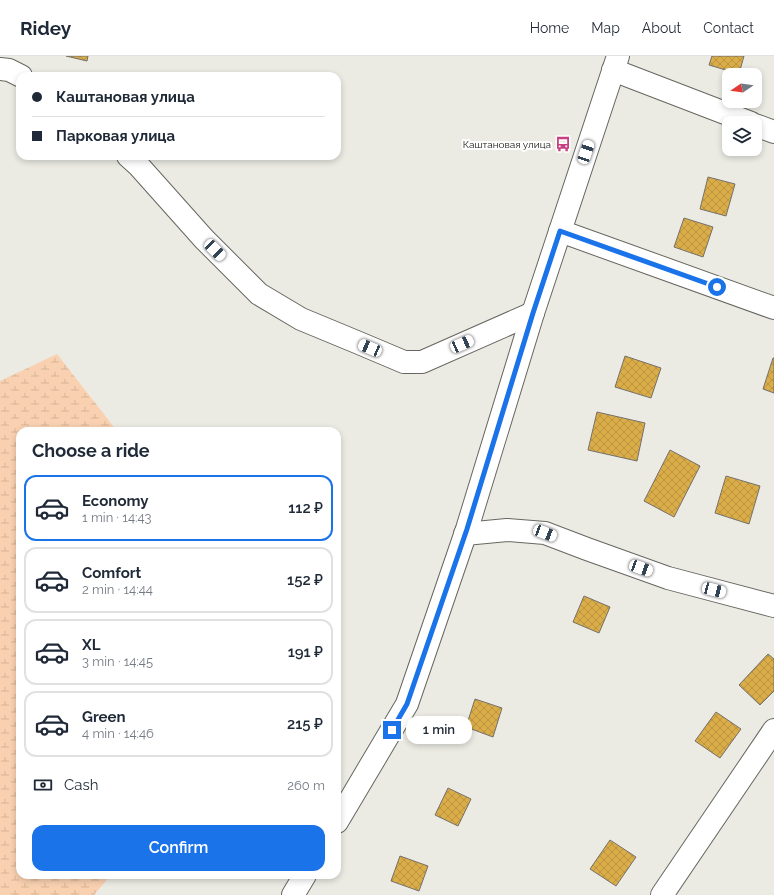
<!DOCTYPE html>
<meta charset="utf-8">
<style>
:root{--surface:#fff;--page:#f6f6f7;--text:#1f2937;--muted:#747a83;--line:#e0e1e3;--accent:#1a73e8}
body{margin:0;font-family:Raleway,sans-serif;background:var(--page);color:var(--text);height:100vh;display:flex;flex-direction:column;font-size:15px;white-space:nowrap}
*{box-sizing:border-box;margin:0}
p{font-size:13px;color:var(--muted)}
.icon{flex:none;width:22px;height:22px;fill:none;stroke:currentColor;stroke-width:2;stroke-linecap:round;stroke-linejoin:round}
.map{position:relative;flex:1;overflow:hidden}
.drawer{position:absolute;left:16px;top:371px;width:325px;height:452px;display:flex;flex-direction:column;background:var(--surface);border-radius:12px;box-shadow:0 2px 6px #0003}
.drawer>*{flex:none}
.banner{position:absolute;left:16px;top:16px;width:325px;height:88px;border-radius:12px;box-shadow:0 2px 6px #0003;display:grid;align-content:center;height:88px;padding:0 16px;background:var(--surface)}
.needle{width:26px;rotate:257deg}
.controls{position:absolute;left:722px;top:12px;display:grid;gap:8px}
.controls a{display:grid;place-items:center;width:40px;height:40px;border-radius:8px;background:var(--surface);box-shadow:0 2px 6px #0003;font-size:20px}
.end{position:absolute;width:18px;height:18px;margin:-9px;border:5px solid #1a73e8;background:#fff;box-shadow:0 0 0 2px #fff}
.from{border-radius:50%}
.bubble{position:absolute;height:28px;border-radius:12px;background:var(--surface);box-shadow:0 2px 6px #0003;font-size:13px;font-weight:600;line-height:28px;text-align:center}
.car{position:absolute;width:12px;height:24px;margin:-12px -6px;border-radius:5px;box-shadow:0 0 3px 1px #0007;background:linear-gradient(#fff 24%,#345 0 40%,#fff 0 76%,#345 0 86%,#fff 0)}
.banner b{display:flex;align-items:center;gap:14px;height:38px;font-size:15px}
.banner b+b{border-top:1px solid var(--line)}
.banner i{width:10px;height:10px;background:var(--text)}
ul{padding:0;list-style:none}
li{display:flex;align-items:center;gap:12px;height:66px;margin:0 8px 6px;padding:0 8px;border:2px solid var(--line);border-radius:12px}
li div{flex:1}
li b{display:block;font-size:15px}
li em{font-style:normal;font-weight:600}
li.on{border-color:var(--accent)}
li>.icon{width:36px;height:36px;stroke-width:1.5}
h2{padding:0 16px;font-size:18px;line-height:48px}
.pay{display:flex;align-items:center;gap:10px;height:44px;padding:0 16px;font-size:15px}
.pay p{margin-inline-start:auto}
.button{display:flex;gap:8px;margin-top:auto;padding:8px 16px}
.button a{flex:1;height:46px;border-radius:12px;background:var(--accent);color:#fff;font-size:16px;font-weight:600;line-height:46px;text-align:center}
header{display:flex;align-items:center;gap:24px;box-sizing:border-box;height:56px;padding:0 20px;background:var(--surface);border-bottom:1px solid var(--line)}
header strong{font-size:19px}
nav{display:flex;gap:22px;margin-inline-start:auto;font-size:14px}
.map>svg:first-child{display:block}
.wetland{fill:url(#wetland-marsh)}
.building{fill:url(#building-cross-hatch);stroke:#74716b}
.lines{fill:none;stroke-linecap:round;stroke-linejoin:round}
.minor-casing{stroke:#676761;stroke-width:24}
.major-casing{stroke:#676761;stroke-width:24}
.minor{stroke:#fff;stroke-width:22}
.major{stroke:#fff;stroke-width:22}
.route{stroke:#1a73e8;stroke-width:5}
.labels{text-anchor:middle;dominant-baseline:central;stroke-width:4;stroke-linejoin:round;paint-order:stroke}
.poi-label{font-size:10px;fill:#171715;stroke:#fffffe;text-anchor:end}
</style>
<header>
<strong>Ridey</strong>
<nav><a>Home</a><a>Map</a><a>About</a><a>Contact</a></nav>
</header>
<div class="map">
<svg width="774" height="839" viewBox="0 0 774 839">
<defs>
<pattern id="wetland-marsh" width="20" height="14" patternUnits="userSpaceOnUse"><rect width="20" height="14" fill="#f9d1b0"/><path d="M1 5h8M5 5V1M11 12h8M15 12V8" fill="none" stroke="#d5b396"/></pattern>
<pattern id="building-cross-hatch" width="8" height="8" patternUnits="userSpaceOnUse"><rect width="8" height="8" fill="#dbad49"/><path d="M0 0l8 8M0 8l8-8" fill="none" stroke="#bb943f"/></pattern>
</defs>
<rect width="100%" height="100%" fill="#ebebe4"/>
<path class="wetland" d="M57,298L117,375H20V819H111L94,839H0V325Z"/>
<path class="building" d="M66,0H88L87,5Z
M712,0H744L739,18L709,9Z
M708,121L735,128L726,160L700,153Z
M684,162L713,171L703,201L674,191Z
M625,300L661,312L651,342L615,331Z
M773,302H774V337L763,333Z
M597,356L645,367L637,405L588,394Z
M670,394L700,410L674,461L644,445Z
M726,420L760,430L749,468L715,457Z
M584,540L610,551L599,577L573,566Z
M768,598L774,603V635L760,649L739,629Z
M475,643L502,652L493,681L466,671Z
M716,656L741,673L720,702L695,685Z
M448,732L471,743L458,770L435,759Z
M610,784L636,801L616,830L590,813Z
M400,800L428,810L419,835L391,825Z"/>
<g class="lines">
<g class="minor-casing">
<path id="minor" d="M0,13L9,14L21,20
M613,14L751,67
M755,69L774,76
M128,100L138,109L204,183L259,238L301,263L359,287L404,306H422L533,257
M560,175L774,252
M465,478L507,474L545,477L587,493L668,522L774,550
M662,839L774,674"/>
</g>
<g class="major-casing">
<path id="major" d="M337,766L407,648L467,473L533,257L618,0
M293,839L305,819"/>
</g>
<use href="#minor" class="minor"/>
<use href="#major" class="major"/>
</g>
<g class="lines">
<path class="route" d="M392,674L407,648L467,473L533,257L560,175L717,231"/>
</g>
<defs>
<g id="bus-bare" transform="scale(1.2)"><path d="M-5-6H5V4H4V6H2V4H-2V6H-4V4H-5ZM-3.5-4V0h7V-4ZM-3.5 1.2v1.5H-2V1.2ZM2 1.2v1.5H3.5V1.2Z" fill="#c64082" stroke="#fffffe" stroke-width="2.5" paint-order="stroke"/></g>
</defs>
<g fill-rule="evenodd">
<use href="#bus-bare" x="563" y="88"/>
</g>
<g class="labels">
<g class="poi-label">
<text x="551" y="88">Каштановая улица</text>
</g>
</g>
</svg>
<div class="controls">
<a><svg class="needle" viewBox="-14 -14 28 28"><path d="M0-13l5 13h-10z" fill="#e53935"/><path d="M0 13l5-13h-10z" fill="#747a83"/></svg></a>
<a><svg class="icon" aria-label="layers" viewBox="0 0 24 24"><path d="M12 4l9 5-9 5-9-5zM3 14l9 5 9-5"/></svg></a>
</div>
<i class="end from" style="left:717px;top:231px"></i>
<i class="end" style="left:392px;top:674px"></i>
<div class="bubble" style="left:406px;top:660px;width:66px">1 min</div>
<i class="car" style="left:586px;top:96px;rotate:19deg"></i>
<i class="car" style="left:215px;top:194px;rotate:135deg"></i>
<i class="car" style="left:462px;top:288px;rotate:66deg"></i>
<i class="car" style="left:370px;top:292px;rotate:293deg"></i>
<i class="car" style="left:545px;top:477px;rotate:111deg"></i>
<i class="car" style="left:641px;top:512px;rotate:110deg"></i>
<i class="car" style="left:714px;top:534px;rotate:105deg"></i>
<div class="banner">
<b><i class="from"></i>Каштановая улица</b>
<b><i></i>Парковая улица</b>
</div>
<section class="drawer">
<h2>Choose a ride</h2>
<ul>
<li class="on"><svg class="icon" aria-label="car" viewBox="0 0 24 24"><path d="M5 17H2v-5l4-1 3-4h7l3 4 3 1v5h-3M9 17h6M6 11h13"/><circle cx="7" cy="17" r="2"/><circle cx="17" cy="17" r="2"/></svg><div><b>Economy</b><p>1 min · 14:43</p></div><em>112 ₽</em></li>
<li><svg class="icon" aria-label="car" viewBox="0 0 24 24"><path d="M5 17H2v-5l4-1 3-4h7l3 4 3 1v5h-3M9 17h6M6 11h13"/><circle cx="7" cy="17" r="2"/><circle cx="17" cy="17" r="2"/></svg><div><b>Comfort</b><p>2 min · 14:44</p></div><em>152 ₽</em></li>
<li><svg class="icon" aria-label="car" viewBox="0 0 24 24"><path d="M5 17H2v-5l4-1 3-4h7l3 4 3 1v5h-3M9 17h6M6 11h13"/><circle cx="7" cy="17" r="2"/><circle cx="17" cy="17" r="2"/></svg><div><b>XL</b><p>3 min · 14:45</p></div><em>191 ₽</em></li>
<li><svg class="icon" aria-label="car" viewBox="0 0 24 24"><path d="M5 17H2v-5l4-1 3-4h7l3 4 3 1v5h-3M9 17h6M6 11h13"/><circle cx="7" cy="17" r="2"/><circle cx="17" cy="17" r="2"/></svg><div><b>Green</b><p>4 min · 14:46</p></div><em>215 ₽</em></li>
</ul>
<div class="pay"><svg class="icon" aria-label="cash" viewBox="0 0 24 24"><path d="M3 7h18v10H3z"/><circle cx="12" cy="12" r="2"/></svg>Cash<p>260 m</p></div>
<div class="button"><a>Confirm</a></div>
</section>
</div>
